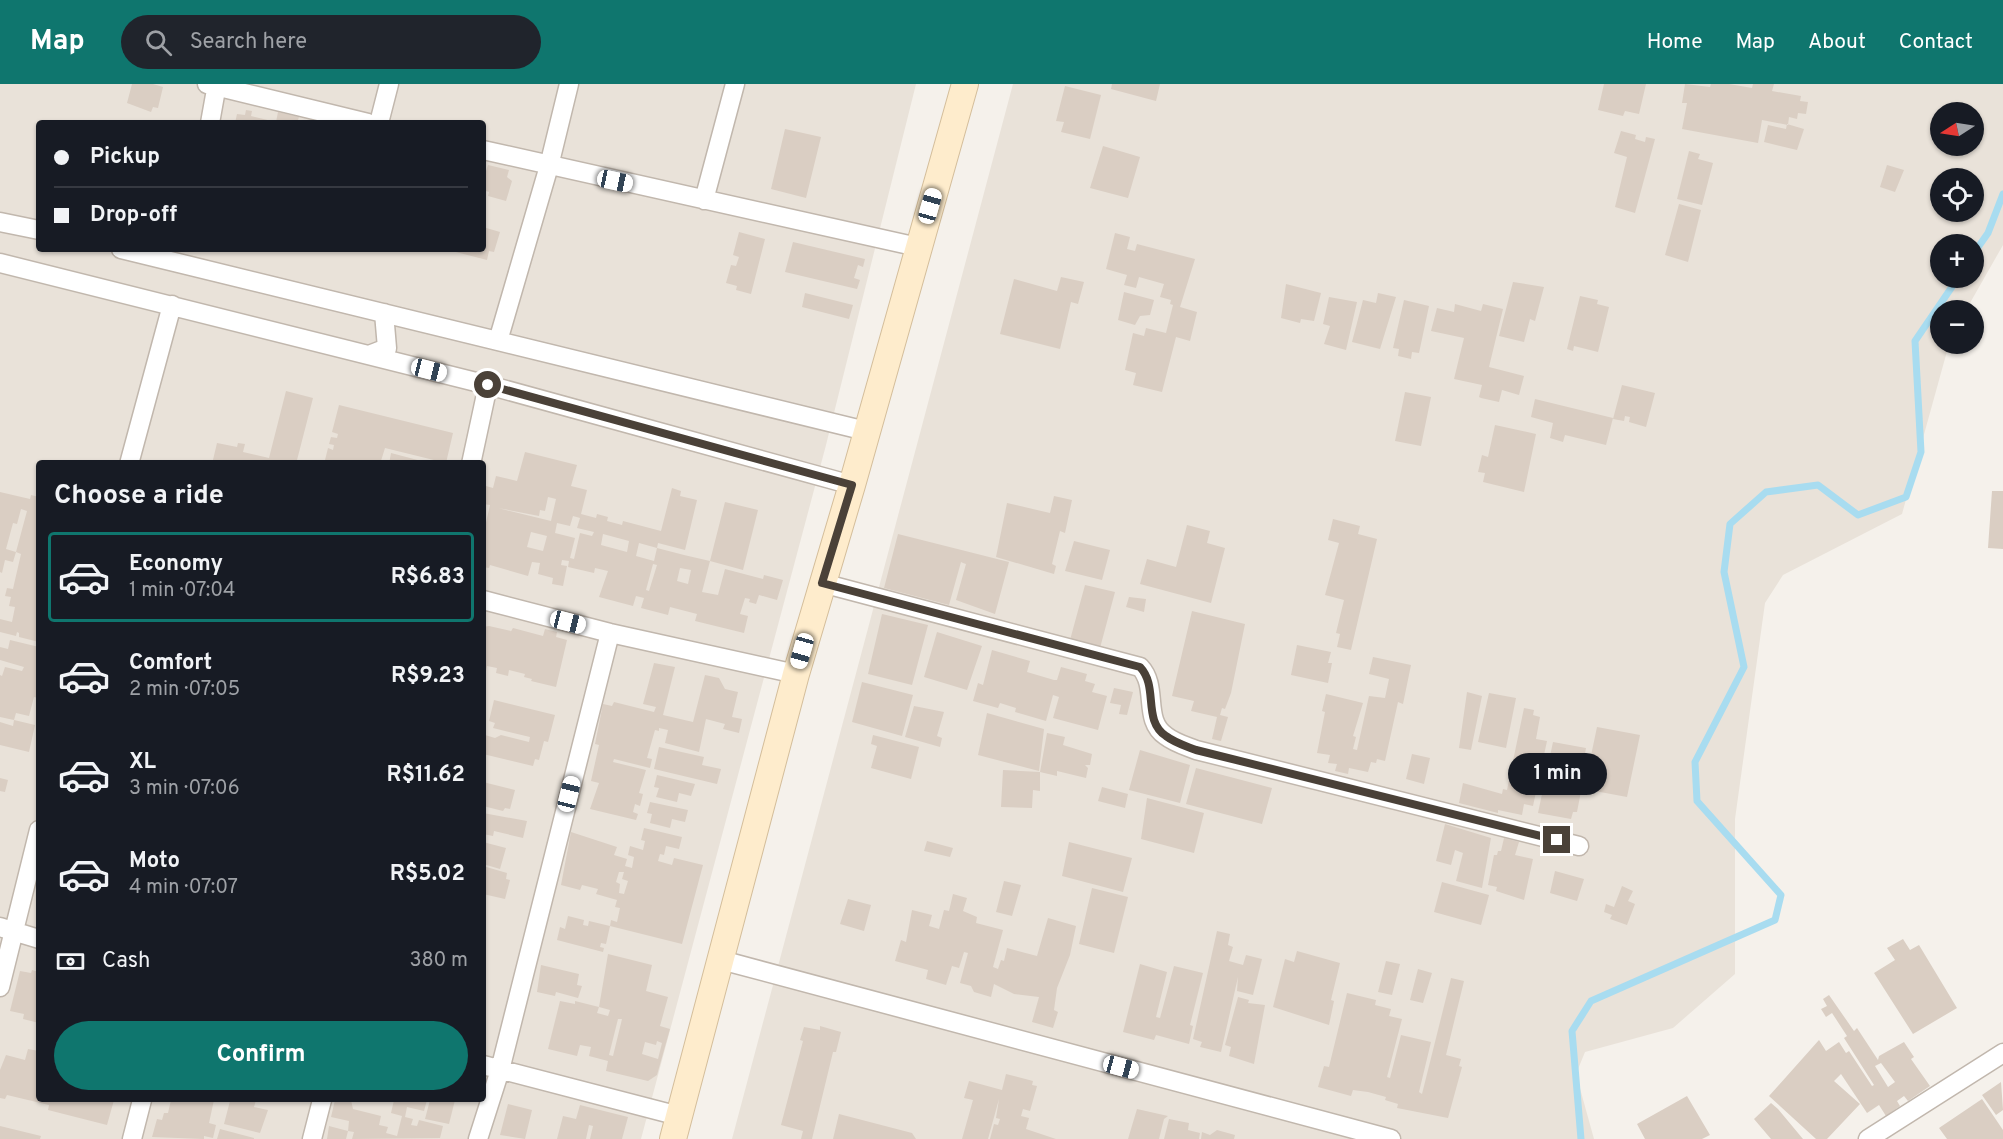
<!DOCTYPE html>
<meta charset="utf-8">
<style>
:root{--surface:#171b24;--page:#20242c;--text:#f1f3f6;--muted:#9ea1a6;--line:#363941;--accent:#0f766e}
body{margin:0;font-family:Overpass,sans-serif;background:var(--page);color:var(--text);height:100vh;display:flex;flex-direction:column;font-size:22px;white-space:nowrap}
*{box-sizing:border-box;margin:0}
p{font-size:20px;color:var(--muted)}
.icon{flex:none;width:33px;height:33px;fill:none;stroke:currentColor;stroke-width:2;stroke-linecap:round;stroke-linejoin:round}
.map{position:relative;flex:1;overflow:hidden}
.drawer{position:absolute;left:36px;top:376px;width:450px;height:642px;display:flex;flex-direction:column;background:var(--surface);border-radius:6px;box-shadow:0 2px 4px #0004}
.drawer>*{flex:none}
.guide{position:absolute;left:36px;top:36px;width:450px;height:132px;border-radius:6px;box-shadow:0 2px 4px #0004;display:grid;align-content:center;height:132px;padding:0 18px;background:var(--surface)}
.needle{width:39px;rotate:258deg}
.controls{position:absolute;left:1930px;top:18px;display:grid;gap:12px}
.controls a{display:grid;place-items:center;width:54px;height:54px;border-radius:50%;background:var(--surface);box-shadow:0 2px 4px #0004;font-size:30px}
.end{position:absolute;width:27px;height:27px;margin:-14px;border:8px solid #4a4138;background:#fff;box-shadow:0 0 0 3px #fff}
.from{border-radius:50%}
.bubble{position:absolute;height:42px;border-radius:21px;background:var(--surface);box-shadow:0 2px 4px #0004;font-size:20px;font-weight:700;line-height:42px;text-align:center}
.car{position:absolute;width:18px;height:36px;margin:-18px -9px;border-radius:8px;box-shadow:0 0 4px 2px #0007;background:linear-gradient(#fff 24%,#345 0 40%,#fff 0 76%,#345 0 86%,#fff 0)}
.guide b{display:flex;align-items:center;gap:21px;height:57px;font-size:22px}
.guide b+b{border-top:2px solid var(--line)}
.guide i{width:15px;height:15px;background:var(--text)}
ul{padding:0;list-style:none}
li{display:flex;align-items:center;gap:18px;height:90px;margin:0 12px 9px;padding:0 6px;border:3px solid transparent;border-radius:6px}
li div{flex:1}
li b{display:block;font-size:22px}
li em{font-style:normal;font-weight:700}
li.current{border-color:var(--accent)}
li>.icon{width:54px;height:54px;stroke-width:1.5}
h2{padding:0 18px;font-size:27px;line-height:72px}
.pay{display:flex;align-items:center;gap:15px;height:66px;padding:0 18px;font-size:22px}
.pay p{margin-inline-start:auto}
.button{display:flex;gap:12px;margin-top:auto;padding:12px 18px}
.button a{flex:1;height:69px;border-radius:36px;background:var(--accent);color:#fff;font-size:24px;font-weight:700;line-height:69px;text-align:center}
header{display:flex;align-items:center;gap:36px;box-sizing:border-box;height:84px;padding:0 30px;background:var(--accent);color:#fff}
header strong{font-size:28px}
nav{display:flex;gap:33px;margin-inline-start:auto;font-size:21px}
.search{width:420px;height:54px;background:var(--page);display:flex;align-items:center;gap:15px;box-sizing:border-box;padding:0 21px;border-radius:33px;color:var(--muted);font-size:22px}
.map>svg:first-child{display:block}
.residential{fill:#e9e2d9;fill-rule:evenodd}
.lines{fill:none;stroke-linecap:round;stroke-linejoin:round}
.stream{stroke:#a8dcf0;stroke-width:7}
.building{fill:#dacec3;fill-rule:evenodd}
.street-casing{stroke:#c1b7ad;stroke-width:21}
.secondary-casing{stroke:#d4be9b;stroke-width:28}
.street{stroke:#fff;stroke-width:18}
.secondary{stroke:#feeccc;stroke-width:26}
.route{stroke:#4a4138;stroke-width:8}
</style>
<header>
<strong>Map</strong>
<div class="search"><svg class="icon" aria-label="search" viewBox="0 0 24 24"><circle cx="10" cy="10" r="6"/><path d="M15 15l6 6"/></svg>Search here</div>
<nav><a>Home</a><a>Map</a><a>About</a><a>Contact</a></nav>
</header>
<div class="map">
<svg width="2003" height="1055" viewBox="0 0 2003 1055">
<rect width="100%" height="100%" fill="#f5f1eb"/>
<path class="residential" d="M0,0H916L826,361L641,1055H0ZM39,39H483V165H39ZM39,380H483V1016H39Z
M1013,0H2003V161L1966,226H1941V260H1949L1902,430L1783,491L1765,519L1735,735V890L1673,944L1585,968L1576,990L1594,1055H732ZM1941,28H1974V62H1941ZM1941,94H1974V128H1941ZM1941,160H1974V194H1941Z"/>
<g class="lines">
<path class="stream" d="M1974,169L1988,149L2003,110
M1581,1055L1572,947L1591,917L1775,836L1781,811L1697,717L1695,678L1744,583L1724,488L1730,440L1766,408L1818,401L1858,431L1906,413L1921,368L1915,257L1958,194"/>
</g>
<path class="building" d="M132,0H153L163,3L158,24L153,23L151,28L127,19Z
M1112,0H1160L1156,17L1111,5Z
M1604,0H1646L1639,30L1625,27L1623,32L1598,26Z
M1685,0L1710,3L1711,0H1729L1752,4L1753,0H1774L1772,7L1801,12L1800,17L1808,18L1806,30L1798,29L1797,35L1789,33L1788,41L1762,36L1758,59L1682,45L1687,19H1682Z
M1065,2L1101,11L1090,55L1061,48L1064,38L1056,37Z
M246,26L252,27L251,32L276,38L278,28L299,33L297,39H235L237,30L245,31Z
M1787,40L1804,45L1797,66L1764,58L1768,41L1786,45Z
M785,45L821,53L806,114L771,105Z
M1621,47L1636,51L1635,55L1645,58L1646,53L1655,55L1635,129L1615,123L1627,73L1614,69Z
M1103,62L1140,73L1128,114L1090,104Z
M1689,67L1700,70L1698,75L1713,79L1702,121L1677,115Z
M488,81L509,86L507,93L512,97L506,117L488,112L489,108L483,106V87H486Z
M1887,81L1904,86L1895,108L1880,103Z
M1679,120L1701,126L1688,178L1665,171Z
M483,143L500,148L494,168L489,167L487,176L448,166L483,165Z
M739,148L765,155L751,210L736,206L737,202L726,199L731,181L736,182L739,173L733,171Z
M1115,149L1130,153L1127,165L1135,167L1137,160L1195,175L1180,223L1197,228L1190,257L1176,253L1162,308L1133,301L1136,289L1125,286L1133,249L1144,252L1146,244L1166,249L1173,221L1170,220L1171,216L1160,213L1164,200L1139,193L1136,204L1124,201L1127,191L1106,185Z
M793,158L865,175L863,183L858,181L854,194L860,196L857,205L785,188Z
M1061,193L1084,198L1078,220L1071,218L1060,265L1000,250L1014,195L1057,207Z
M1513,198L1544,203L1535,237L1530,235L1524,258L1499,252Z
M1286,200L1321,209L1314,237L1301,235L1300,239L1281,234Z
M1124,208L1154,216L1150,231L1140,232L1135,241L1118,236Z
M805,209L853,221L849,235L802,223Z
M1378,209L1396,213L1380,265L1352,258L1363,216L1376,219Z
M1580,212L1598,216L1597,220L1609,223L1598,268L1574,262L1573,267L1567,265Z
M1329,213L1357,218L1346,266L1324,260L1330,242L1323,240Z
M1404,216L1429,222L1419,269L1412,268L1411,275L1398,272L1399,265L1393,264Z
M1455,220L1481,227L1483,220L1503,225L1489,283L1524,292L1519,311L1502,306L1499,318L1481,314L1479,313L1482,301L1454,295L1464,254L1431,247L1437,224L1454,228Z
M1622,301L1655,309L1646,343L1629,338L1630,333L1625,332L1624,337L1613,335Z
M286,307L313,314L296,380H212L217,359L237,363L238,359L245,360L243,368L269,374Z
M1405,308L1431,313L1421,362L1395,357Z
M1535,315L1613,334L1606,361L1565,351L1563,358L1550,354L1553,339L1531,333Z
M339,321L453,349L446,379L385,364L380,380H341L337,376V380H324L328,364L333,366L334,361L329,360L331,353L337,354L338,350L332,348Z
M1495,341L1536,350L1524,408L1483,398L1485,389L1478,388L1482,371L1488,373Z
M525,368L577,381L571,402L587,406L581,430L596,434L597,430L608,433L607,437L622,441L623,437L661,447L672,404L681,407L680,412L697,416L685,466L658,459L657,464L684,471L710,477L725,418L758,426L743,486L710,477L702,508L718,511L725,485L763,495L764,491L783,496L777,516L759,511L756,520L749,518L750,515L745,514L740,530L748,532L744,549L695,537L697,530L670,523L668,531L641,524L644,514L636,512L633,522L599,513L608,487L595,484L594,489L568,483L569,477L562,476L561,481L567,482L563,502L552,500L553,494L538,490L540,479L532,478L528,492L490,481L489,484L483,483V452L490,421L483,420L486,402L493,404L496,392L517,397ZM548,413L556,415L551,437L498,424L539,432L540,426L545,427ZM573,432L580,434L577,444L594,448L592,452L580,449L574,475L570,474L575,454L555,449L557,439L570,442ZM531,448L547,452L543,467L527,463ZM603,450L629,457L627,468L601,461ZM639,459L657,464L654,477L636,472ZM653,480L657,481L649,507L646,506ZM680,484L691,486L688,500L677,497Z
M391,369L429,379V380H389Z
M1992,407H2003V465L1988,464Z
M0,408L30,415L31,411L39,413V558L19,553V549L17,548L16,552L0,548V535L12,538L15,523L9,522L11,513L5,512L7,504L13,505L15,496L21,470L16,468L27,427L21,425L17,440L13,439L6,465L16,468L13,478L5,476L2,489L0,488Z
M1054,412L1072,416L1065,449L1060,447L1052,480L1056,482L1054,490L996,473L1007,419L1050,429Z
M1333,435L1360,442L1358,450L1377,455L1351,566L1337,563L1340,550L1336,549L1344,516L1325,511L1339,459L1328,456Z
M1187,441L1210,447L1207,459L1225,464L1211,519L1140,500L1147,475L1176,483Z
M898,450L1009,478L995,530L956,516L966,480L963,479L961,478L949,521L884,504Z
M1074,457L1110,466L1102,496L1065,487Z
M1085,501L1115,508L1100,564L1070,556Z
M1129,513L1146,515L1144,528L1126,523Z
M1192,527L1245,540L1231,609L1225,625L1222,624L1220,631L1228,633L1221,657L1212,655L1217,633L1191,627L1194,617L1172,612Z
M882,530L928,541L912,601L868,590Z
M489,542L511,547L510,549L513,544L543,552L545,545L557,548L556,553L567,556L556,603L531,597L532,595L524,593L525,590L509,586L508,592L496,589L497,584L487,582L486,587L483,586V543Z
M937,548L982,562L967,606L924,593Z
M10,556L39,563L38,614L34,613L29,632L16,629L14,636L35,641L29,668L0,661V638L13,642L14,636L0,633V591L2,592L5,583L22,587L24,583L0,576V563L8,565Z
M1297,561L1331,568L1328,579H1332L1328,599L1291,591Z
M992,566L1030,577L1027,588L1054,596H1057L1061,583L1087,590L1085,597L1095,600L1092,608L1107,612L1098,646L1053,634L1059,613L1053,611L1046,637L1015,628L1016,624L1000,619L998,624L973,617L978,599L983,601Z
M1373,573L1411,581L1403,620L1398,618L1385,677L1377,675L1376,679L1371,678L1368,688L1349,684L1348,690L1335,687L1337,680L1328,679L1330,671L1317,669L1325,628L1322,627L1326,610L1363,619L1353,652L1356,653L1353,665L1357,666L1369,612L1385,614L1389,595L1369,590Z
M654,579L675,583L663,631L693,638L705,591L719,594L725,605L738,608L732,633L742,635L739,649L723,645L725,640L706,635L699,668L665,659L668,646L659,644V647L655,646L647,674L652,675L650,684L614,675L613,678L646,686L639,709L643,710L640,722L635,720L633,728L638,730L636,736L590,725L599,699L591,697L599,661L595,660L603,620L612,622L614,618L654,628L656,623L643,620Z
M862,598L913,611L902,652L852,638Z
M1114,604L1133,608L1127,631L1119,630L1121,621L1110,619Z
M1467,608L1482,612L1471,666L1459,664Z
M1489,609L1516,614L1506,664L1478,658Z
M494,616L555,631L548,658L544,657L539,676L535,675L533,682L483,670L485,651L495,654L501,651L529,658L530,653L493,644L495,639L489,637Z
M914,622L944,628L937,652L942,654L940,663L905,653Z
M1524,624L1534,626L1533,631L1540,633L1536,655L1547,657L1533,722L1524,720L1522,731L1498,726V729L1459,719L1463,699L1502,710L1503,705L1507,706Z
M987,629L1044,645L1039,687L978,671Z
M1597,643L1640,651L1627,713L1584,705Z
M1047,649L1065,653L1063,661L1092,670L1090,681H1085L1088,684L1086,694L1057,687V692L1040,688Z
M873,651L919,663L911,695L871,684L877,662L871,660Z
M1553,658L1586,664L1584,675L1587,676L1577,728H1573L1571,735L1538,729Z
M659,663L704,673L702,681L721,685L717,700L654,685Z
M1140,666L1190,681L1180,719L1129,706Z
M1412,670L1430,674L1424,700L1406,695Z
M1196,684L1272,704L1262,740L1186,720Z
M1003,686L1040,688V707L1033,706L1032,724L1001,723Z
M657,691L695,700L691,712L679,709L677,718L656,713L659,704L654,703Z
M0,694L8,696L5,708L0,707Z
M483,698L515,706L510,725L505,724L503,727L483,722Z
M1102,703L1128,710L1125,724L1098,717Z
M1147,714L1204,729L1194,769L1141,755Z
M650,718L688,726L685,738L672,735L670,744L650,739L652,730L647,729Z
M483,729L527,737L523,754L494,747L493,752L483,750Z
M1445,740L1491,754L1482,804L1456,797L1463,769L1455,766L1451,781L1436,777Z
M644,744L682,753L679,765L666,762L664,771L660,770L658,777L672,781L674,774L703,781L682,860L610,842L611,836L617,838L620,824L615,823L617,816L596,810L598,805L582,801L580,806L561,801L571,748L617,763L614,771L627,775L625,782L632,784L634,773L628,771L630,762L643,766L645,757L641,756ZM619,788H624L622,795L628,797L624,810L619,809L620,800L616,798Z
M1504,754L1519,758L1515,771L1533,775L1524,816L1496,807L1497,803L1488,801L1494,771H1497L1498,767H1501Z
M927,757L953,764L950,773L924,767Z
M483,758L506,764L500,785L483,780Z
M1069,758L1132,774L1123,808L1062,792Z
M483,782L507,789L506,795L510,796L505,815L483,810Z
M1555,787L1584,795L1577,817L1550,809Z
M1004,797L1021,801L1012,832L996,828Z
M1442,798L1489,811L1481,841L1434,828Z
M1622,802L1633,807L1628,817L1635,820L1627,841L1610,835L1612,831L1604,828L1606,820L1614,823Z
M1092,804L1128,813L1114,869L1079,860Z
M953,810L967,814L963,827L977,833L976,839L1003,846L993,883L998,885L1001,876L1004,877L1007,864L1037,872L1048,834L1076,842L1070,871L1057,904L1054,926L1058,928L1053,944L1032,938L1039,913L1014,910L994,900L991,913L974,908L971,902L960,899L968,869L964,868L959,884L952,882L946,901L926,895L928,886L895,877L901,856L906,858L912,826L932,831L929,842L939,845L944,826L949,827Z
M848,815L871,821L864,847L840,840Z
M568,832L584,836L583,841L588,842L589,837L610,842L606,860L601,859L600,863L604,864L603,868L557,856L560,843L565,845Z
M1217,847L1230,850L1228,861L1233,863L1229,877L1243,881L1246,871L1262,875L1253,911L1237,907L1238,893L1221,968L1200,963L1202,958L1193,955Z
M1903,855L1910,866L1919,861L1957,924L1913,950L1874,889L1895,876L1887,864Z
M1297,867L1340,879L1331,916L1334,917L1329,941L1273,923L1285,875L1294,878Z
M608,870L652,881L646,907L668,913L660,942L670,945L657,991L648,997L606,987L608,977L589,972L591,963L580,961L577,972L548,965L560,917L575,920V917L599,923ZM599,923L610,926L608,932L597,929ZM618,935H622L613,972L609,971ZM657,957L662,959L658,975L642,970L645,958L656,961Z
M1386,877L1400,880L1392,911L1378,908Z
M1140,880L1167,888L1156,933L1160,934L1174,882L1203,889L1190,941L1193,942L1189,960L1156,951L1154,956L1123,948Z
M541,881L579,890L577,901L582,902L578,914L556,908L555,912L537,908Z
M1418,885L1432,889L1423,919L1410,916Z
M32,886L39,888V939L23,935L24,930L10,927L20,887L31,889Z
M1451,894L1464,897L1446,971L1461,975L1459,982L1462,983L1448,1034L1397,1024L1398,1020L1385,1016L1386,1013L1368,1008L1353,1006L1351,1012L1318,1003L1324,982L1329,983L1347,909L1376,916L1375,921L1391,925L1389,932L1402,935L1387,993L1390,994L1401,951L1431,958L1419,1008L1422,1010Z
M1829,911L1854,947L1857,944L1878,976L1879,972L1904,958L1914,973L1911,975L1930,1002L1908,1017L1904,1012L1897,1017L1900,1022L1886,1032L1879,1021L1867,1029L1841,990L1834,997L1860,1020L1827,1055H1816L1769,1012L1819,956L1826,967L1839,958L1846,969L1849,967L1872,1002L1874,1001L1844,954L1847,952L1832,929L1826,933L1821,925L1827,922L1823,915ZM1881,979L1895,998L1888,1003L1875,982Z
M1238,913L1249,916L1248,919L1265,921L1254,980L1229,972L1231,963L1225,961Z
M820,942L841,948L836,968H833L812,1055H801L803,1047L781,1041L803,957L800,956L804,943L820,946Z
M28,965L39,967V1016H114L107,1041L48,1026L49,1021L7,1011L5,1015L0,1014V986L6,971L25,976Z
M1006,990L1033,997L1032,1001L1037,1002L1030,1027L1023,1025L1021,1032L1029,1034L1026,1045L1056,1055H990L994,1040L998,1041L1000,1035L996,1034L999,1015L988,1055H962L973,1016L964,1014L969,997L1002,1006Z
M2001,998L2003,1026L1996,1031L1982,1011Z
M1687,1012L1710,1051L1702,1055H1645L1637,1040Z
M1982,1015L2003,1046V1055H1947L1939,1044Z
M171,1016H214L209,1039L216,1041L213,1054L204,1052V1055L152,1053L157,1035L162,1036L164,1029H168Z
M236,1016H256L254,1023L268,1026L260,1049L224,1040L230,1017L235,1018Z
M335,1016H351L353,1025L381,1032L379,1041L388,1043L386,1049L397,1052L402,1032L391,1029L394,1016H427L424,1027L407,1023L405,1033L413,1035L411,1041L417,1042L419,1036L443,1042L440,1054L352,1055L354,1048L348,1047L346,1055H327L329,1042L348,1047L349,1037L331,1033Z
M430,1016H455L449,1040L425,1035Z
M1771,1019L1778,1025L1803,1055H1771L1754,1035Z
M508,1020L532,1026L525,1055L500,1051Z
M580,1021L628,1033L622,1055H590L593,1042L589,1041L586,1055H557L563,1032L576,1035Z
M1137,1025L1168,1032L1164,1035L1159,1055H1128Z
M839,1030L912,1049L916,1055H833Z
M1169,1035L1189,1039L1188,1046L1200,1049L1199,1055H1164Z
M0,1042L41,1052L40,1055H0Z
M220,1045L254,1054V1055H217Z
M1217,1046L1235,1051L1234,1055H1201L1202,1048L1210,1051Z"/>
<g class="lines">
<g class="street-casing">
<path id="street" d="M207,0L368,39
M210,39L217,0
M379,39L389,0
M483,66L918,163
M704,116L735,0
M0,138L39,146
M121,165L866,347
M0,179L488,301L852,401
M498,257L549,82L569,0
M369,271L387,264L384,229
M129,380L172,221
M471,380L488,301
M822,499L1140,583C1159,603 1142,636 1166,652C1175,659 1186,662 1196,666L1579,762
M483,516L610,549L796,590
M0,843L39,855
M721,876L1391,1055
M0,903L39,746
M483,981L679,1032
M132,1055L142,1016
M312,1055L322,1016
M478,1055L500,986L610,549
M1868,1055L2003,969"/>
</g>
<g class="secondary-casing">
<path id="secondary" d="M673,1055L796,590L852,401L965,0"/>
</g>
<use href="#street" class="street"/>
<use href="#secondary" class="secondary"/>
</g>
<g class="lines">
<path class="route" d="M488,301L852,401L822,499L1140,583C1159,603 1142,636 1166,652C1175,659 1186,662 1196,666L1557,756"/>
</g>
</svg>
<div class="controls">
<a><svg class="needle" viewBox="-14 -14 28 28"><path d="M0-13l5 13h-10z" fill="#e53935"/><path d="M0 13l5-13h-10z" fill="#9ea1a6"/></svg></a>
<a><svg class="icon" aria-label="locate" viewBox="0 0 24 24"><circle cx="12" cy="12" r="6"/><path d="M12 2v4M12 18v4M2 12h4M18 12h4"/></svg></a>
<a>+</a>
<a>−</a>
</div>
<i class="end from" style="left:488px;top:301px"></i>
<i class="end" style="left:1557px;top:756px"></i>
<div class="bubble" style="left:1508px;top:669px;width:99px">1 min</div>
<i class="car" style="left:615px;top:97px;rotate:102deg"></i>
<i class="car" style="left:930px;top:122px;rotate:16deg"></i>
<i class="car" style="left:429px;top:286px;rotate:104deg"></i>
<i class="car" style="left:568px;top:538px;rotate:104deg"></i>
<i class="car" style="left:802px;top:567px;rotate:196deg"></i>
<i class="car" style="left:569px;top:710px;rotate:14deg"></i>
<i class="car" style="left:1121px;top:983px;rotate:105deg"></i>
<div class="guide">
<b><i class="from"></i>Pickup</b>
<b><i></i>Drop-off</b>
</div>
<section class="drawer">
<h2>Choose a ride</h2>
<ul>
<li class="current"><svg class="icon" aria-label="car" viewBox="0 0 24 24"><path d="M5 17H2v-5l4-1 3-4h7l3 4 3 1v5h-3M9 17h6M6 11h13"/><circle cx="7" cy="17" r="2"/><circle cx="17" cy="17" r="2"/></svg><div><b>Economy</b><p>1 min · 07:04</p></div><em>R$6.83</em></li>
<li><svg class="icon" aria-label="car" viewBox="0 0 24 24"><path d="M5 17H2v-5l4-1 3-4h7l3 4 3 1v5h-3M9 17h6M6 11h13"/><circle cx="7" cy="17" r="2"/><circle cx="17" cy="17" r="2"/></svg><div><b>Comfort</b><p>2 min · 07:05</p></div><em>R$9.23</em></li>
<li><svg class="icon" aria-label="car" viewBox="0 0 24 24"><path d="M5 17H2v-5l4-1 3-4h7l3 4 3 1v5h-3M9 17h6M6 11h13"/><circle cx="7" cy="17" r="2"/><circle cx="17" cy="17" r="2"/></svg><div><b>XL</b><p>3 min · 07:06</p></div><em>R$11.62</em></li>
<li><svg class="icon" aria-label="car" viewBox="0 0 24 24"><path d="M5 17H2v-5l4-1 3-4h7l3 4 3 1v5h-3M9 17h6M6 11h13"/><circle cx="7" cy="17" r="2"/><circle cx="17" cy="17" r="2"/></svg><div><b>Moto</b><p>4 min · 07:07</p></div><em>R$5.02</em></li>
</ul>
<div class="pay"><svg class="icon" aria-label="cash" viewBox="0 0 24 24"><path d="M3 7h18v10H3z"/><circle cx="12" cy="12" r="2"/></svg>Cash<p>380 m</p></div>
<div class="button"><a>Confirm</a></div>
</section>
</div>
